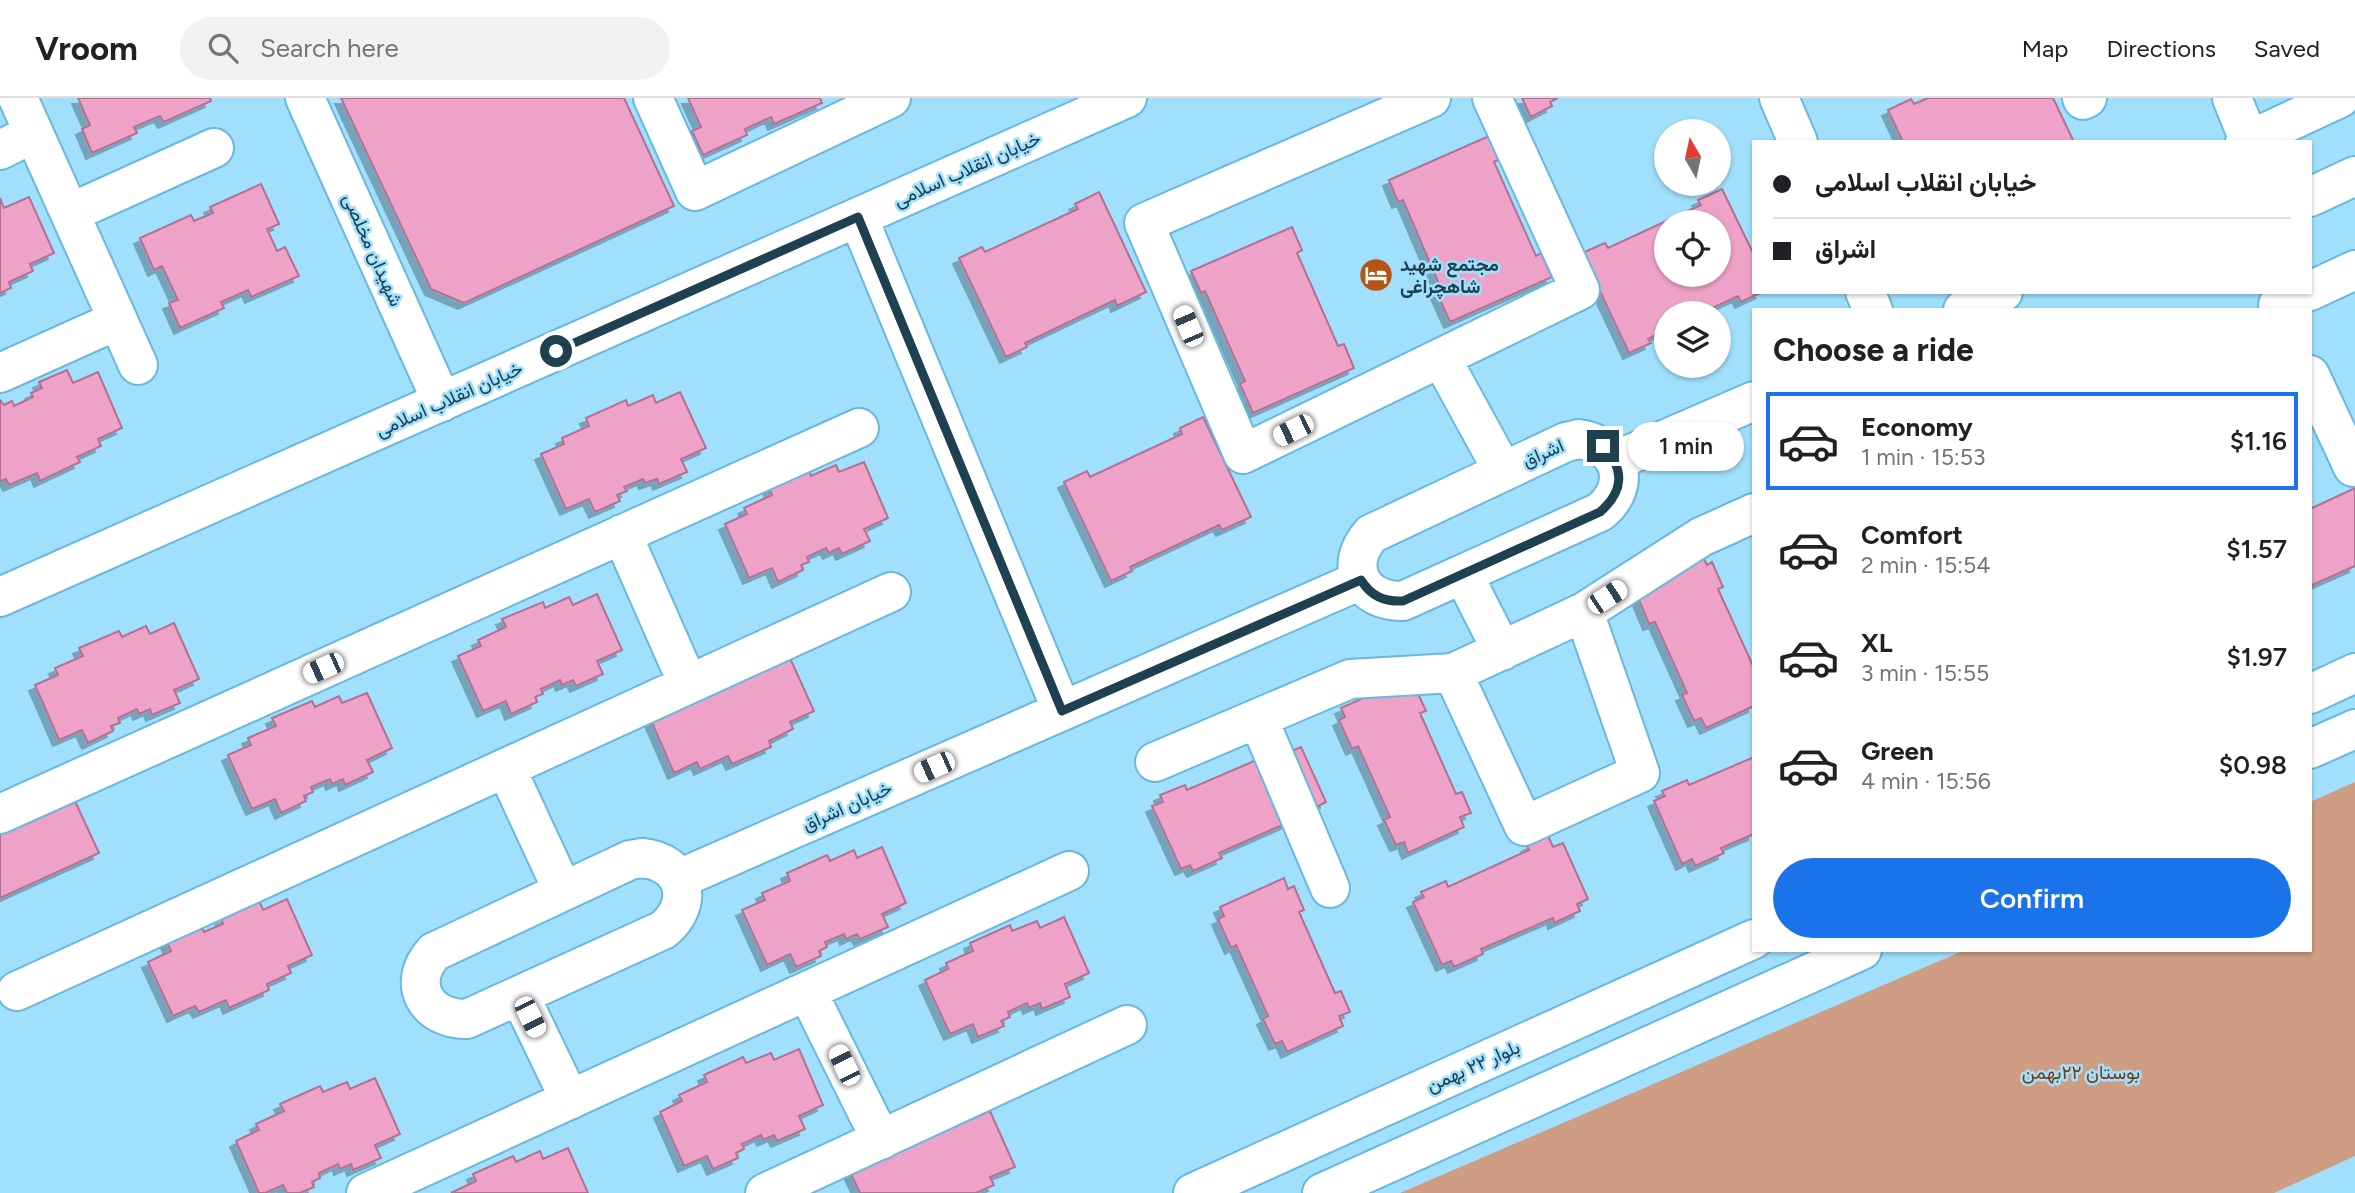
<!DOCTYPE html>
<meta charset="utf-8">
<style>
:root{--surface:#fff;--page:#f2f2f2;--text:#202124;--muted:#757577;--line:#e0e0e0;--accent:#1a73e8}
body{margin:0;font-family:Figtree,Vazirmatn,sans-serif;background:var(--page);color:var(--text);height:100vh;display:flex;flex-direction:column;font-size:26px;white-space:nowrap}
*{box-sizing:border-box;margin:0}
p{font-size:23px;color:var(--muted)}
.icon{flex:none;width:38px;height:38px;fill:none;stroke:currentColor;stroke-width:2;stroke-linecap:round;stroke-linejoin:round}
.map{position:relative;flex:1;overflow:hidden}
.details{position:absolute;left:1752px;top:210px;width:560px;height:644px;display:flex;flex-direction:column;background:var(--surface);border-radius:0px;box-shadow:0 2px 5px #0004}
.details>*{flex:none}
.top-card{position:absolute;left:1752px;top:42px;width:560px;height:154px;border-radius:0px;box-shadow:0 2px 5px #0004;display:grid;align-content:center;height:154px;padding:0 21px;background:var(--surface)}
.needle{width:46px;rotate:351deg}
.buttons{position:absolute;left:1654px;top:21px;display:grid;gap:14px}
.buttons a{display:grid;place-items:center;width:77px;height:77px;border-radius:50%;background:var(--surface);box-shadow:0 2px 5px #0004;font-size:35px}
.end{position:absolute;width:32px;height:32px;margin:-16px;border:9px solid #1e404f;background:#fff;box-shadow:0 0 0 4px #fff}
.from{border-radius:50%}
.bubble{position:absolute;height:49px;border-radius:24px;background:var(--surface);box-shadow:0 2px 5px #0004;font-size:23px;font-weight:600;line-height:49px;text-align:center}
.car{position:absolute;width:21px;height:42px;margin:-21px -10px;border-radius:9px;box-shadow:0 0 5px 2px #0007;background:linear-gradient(#fff 24%,#345 0 40%,#fff 0 76%,#345 0 86%,#fff 0)}
.top-card b{display:flex;align-items:center;gap:24px;height:66px;font-size:26px}
.top-card b+b{border-top:2px solid var(--line)}
.top-card i{width:18px;height:18px;background:var(--text)}
ul{padding:0;list-style:none}
li{display:flex;align-items:center;gap:21px;height:98px;margin:0 14px 10px;padding:0 7px;border:4px solid transparent;border-radius:0px}
li div{flex:1}
li b{display:block;font-size:26px}
li em{font-style:normal;font-weight:600}
li.current{border-color:var(--accent)}
li>.icon{width:63px;height:63px;stroke-width:1.5}
h2{padding:0 21px;font-size:32px;line-height:84px}
.cta{display:flex;gap:14px;margin-top:auto;padding:14px 21px}
.cta a{flex:1;height:80px;border-radius:42px;background:var(--accent);color:#fff;font-size:28px;font-weight:600;line-height:80px;text-align:center}
header{display:flex;align-items:center;gap:42px;box-sizing:border-box;height:98px;padding:0 35px;background:var(--surface);border-bottom:2px solid var(--line)}
header strong{font-size:33px}
nav{display:flex;gap:38px;margin-inline-start:auto;font-size:24px}
.search{width:490px;height:63px;background:var(--page);display:flex;align-items:center;gap:18px;box-sizing:border-box;padding:0 24px;border-radius:38px;color:var(--muted);font-size:26px}
.map>svg:first-child{display:block}
.green{fill:#cf9d83}
.building{fill:#eea2c8;stroke:#b37092;stroke-width:2;fill-rule:evenodd;filter:url(#shadow)}
.lines{fill:none;stroke-linecap:round;stroke-linejoin:round}
.minor-casing{stroke:#68b9dd;stroke-width:42}
.minor{stroke:#fff;stroke-width:38}
.route{stroke:#1e404f;stroke-width:9}
.labels{text-anchor:middle;dominant-baseline:central;stroke-width:5;stroke-linejoin:round;paint-order:stroke}
.street-label{font-size:19px;fill:#1e404f;stroke:#a0e0fd}
.poi-label{font-size:19px;font-weight:bold;fill:#1e404f;stroke:#a0e0fd;text-anchor:start}
.park-label{font-size:19px;fill:#7a380d;stroke:#a0e0fd}
</style>
<header>
<strong>Vroom</strong>
<div class="search"><svg class="icon" aria-label="search" viewBox="0 0 24 24"><circle cx="10" cy="10" r="6"/><path d="M15 15l6 6"/></svg>Search here</div>
<nav><a>Map</a><a>Directions</a><a>Saved</a></nav>
</header>
<div class="map">
<svg width="2355" height="1095" viewBox="0 0 2355 1095">
<defs>
<filter id="shadow"><feDropShadow dx="-6" dy="6" stdDeviation="0" flood-color="#0004"/></filter>
</defs>
<rect width="100%" height="100%" fill="#a0e0fd"/>
<path class="green" d="M2355,684V1058L2274,1095H1400L1965,852H2310V704Z"/>
<path class="building" d="M78,0H210L211,3L164,24L160,18L134,29L137,35L92,55L82,31L90,27Z
M341,0H624L674,108L464,205L431,191Z
M688,0H820L822,5L774,26L771,19L745,31L747,37L703,57L692,33L701,29Z
M1522,0H1558L1550,4L1552,8L1531,19Z
M1928,0H2053L2074,44H1903L1888,12L1911,1L1914,6Z
M1489,38L1500,61L1494,64L1536,158L1541,155L1552,179L1450,224L1437,195L1442,193L1403,102L1398,104L1389,82Z
M261,86L279,126L267,131L277,153L285,149L299,178L251,199L248,192L221,204L224,210L180,230L169,205L178,202L162,168L154,172L140,140L191,117L194,123L213,115L210,109Z
M1722,91L1754,157V194H1762L1741,204L1738,198L1702,215H1666V232L1648,241L1651,245L1629,255L1582,155L1605,145L1608,150L1701,107L1698,102ZM1666,124H1718V177H1666Z
M1099,94L1146,194L1117,208L1115,202L1025,245L1027,249L1006,259L959,160L982,149L985,154L1078,111L1075,106Z
M29,99L54,155L30,166L33,173L9,184L11,190L0,195V100L4,110Z
M1292,129L1302,152L1297,155L1338,248L1344,246L1354,270L1253,315L1240,286L1245,283L1205,193L1201,195L1191,173Z
M67,272L73,285L98,274L122,330L98,341L101,348L77,359L80,364L40,383L37,375L9,387L6,381L0,383V302L4,307L12,303L14,308L33,299L31,295L42,290L39,284Z
M680,294L706,350L681,361L687,374L659,386L657,381L645,385L643,381L624,389L627,393L617,397L620,403L595,414L589,401L566,411L541,356L564,346L562,340L589,328L586,320L626,302L628,308L653,297L656,305Z
M1203,319L1251,419L1222,432L1219,427L1130,469L1132,473L1111,483L1064,384L1087,373L1090,379L1182,336L1180,330Z
M864,364L888,420L864,431L870,443L842,456L839,450L829,455L826,450L807,459L809,464L801,467L803,472L778,484L772,470L749,480L725,426L747,416L744,410L772,397L769,389L809,372L811,378L836,367L839,374Z
M2355,390V468L2310,488V411Z
M1702,457L1707,467L1712,464L1723,489L1718,491L1754,570V608L1706,630L1701,620L1694,623L1682,597L1687,595L1655,524L1649,526L1637,497Z
M597,496L622,552L597,563L603,576L576,588L573,582L562,587L560,582L541,591L543,596L535,599L537,604L511,616L506,603L483,613L458,558L481,548L478,542L506,529L502,521L543,504L545,510L569,499L573,507Z
M174,525L199,581L174,592L180,605L152,617L150,611L139,616L137,611L118,620L120,625L111,628L113,633L88,645L82,632L59,642L35,587L58,577L55,570L83,558L79,550L119,533L122,539L146,528L150,536Z
M789,558L814,613L790,624L793,631L769,643L771,649L732,666L728,658L700,671L697,664L674,675L650,620Z
M1405,581L1415,589L1426,613L1420,615L1456,696L1462,694L1471,715L1460,719L1464,729L1408,755L1404,744L1396,747L1384,722L1390,719L1358,648L1352,651L1339,622L1345,619L1341,610Z
M367,595L392,650L367,662L373,674L345,687L343,681L332,686L330,681L311,689L313,694L304,698L306,703L281,715L275,701L252,711L228,657L251,647L248,640L276,628L272,620L312,603L315,609L339,598L342,605Z
M1301,649L1326,704L1291,723L1219,755L1222,760L1193,773L1190,767L1181,771L1152,708L1163,704L1160,697L1185,687L1187,692L1268,657L1292,653Z
M1754,659V736L1721,750L1724,755L1695,768L1692,761L1682,766L1654,703L1665,698L1662,693L1687,682L1689,687Z
M74,701L99,755L0,800V735Z
M1548,738L1553,749L1563,745L1588,801L1577,806L1580,813L1554,825L1553,820L1481,851L1483,856L1454,869L1451,863L1442,867L1413,804L1424,799L1421,794L1446,783L1448,789L1529,752L1527,748Z
M882,749L906,805L882,816L888,829L860,841L857,836L846,841L844,836L825,844L827,849L819,853L821,858L796,869L790,856L767,867L742,812L765,802L762,795L790,783L787,775L827,757L830,763L854,752L857,760Z
M1284,780L1288,791L1294,788L1304,812L1299,814L1335,895L1341,893L1350,914L1339,918L1343,928L1287,954L1282,943L1275,946L1263,921L1268,918L1236,847L1231,850L1218,821L1224,818L1220,809Z
M257,798L263,812L287,801L312,857L288,868L291,875L267,886L269,892L229,910L226,902L199,914L195,908L173,918L148,864L171,853L165,840L191,829L193,834L202,830L204,834L223,826L221,821L232,817L229,811Z
M1064,819L1089,875L1065,886L1070,899L1042,911L1040,905L1029,910L1027,905L1008,914L1010,919L1001,923L1004,928L978,939L973,926L950,936L925,882L948,871L946,865L973,853L970,845L1010,827L1012,833L1037,823L1040,830Z
M799,951L823,1007L799,1018L805,1031L777,1043L774,1037L763,1042L761,1037L742,1046L744,1051L736,1055L738,1060L713,1071L707,1058L684,1068L660,1014L682,1003L679,997L707,984L704,977L743,959L746,965L771,955L774,962Z
M375,980L400,1036L375,1047L381,1060L353,1072L351,1066L340,1071L338,1066L319,1075L320,1080L312,1084L314,1089L300,1095H287L283,1087L265,1095H259L236,1043L259,1032L256,1026L284,1013L280,1006L320,988L323,994L347,984L350,991Z
M959,1011L965,1024L990,1013L1015,1069L990,1079L994,1087L976,1095H860L851,1076Z
M568,1050L588,1095H451L476,1083L473,1076L513,1058L516,1064L540,1053L543,1061Z"/>
<g class="lines">
<g class="minor-casing">
<path id="minor" d="M18,0L138,267
M305,0L442,304
M653,0L695,93L891,0
M1431,0L1144,125L1243,356L1580,192L1492,0
M1779,0L1798,44
M2082,0L2083,2L2087,0
M2232,0L2249,42
M2245,44L2340,0
M0,52L34,35
M2310,99L2355,78
M70,115L214,50
M858,119L1062,613
M2310,193L2355,172
M1865,194L1873,212
M1963,212L2003,194
M2280,212L2278,207L2307,194
M1441,260L1503,373
M0,275L118,222
M2310,277L2353,369L2355,368
M1579,341C1621,347 1633,387 1600,414L1403,503C1361,504 1343,468 1371,436L1566,344Z
M1615,363L1754,303
M622,436L688,586
M1463,476L1502,553
M0,499L1127,0
M1584,514L1640,675L1524,728L1453,575L1584,514L1701,439L1754,415
M2310,596L2355,575
M1258,620L1330,790
M2310,651L2355,631
M1155,664L1350,581L1453,575
M506,670L563,793
M0,716L859,330
M642,760C685,764 696,805 663,832L467,921C427,922 405,886 434,854L630,762Z
M679,781L1361,482
M17,893L891,494
M807,893L881,1042
M520,898L570,1002
M366,1095L1069,773
M765,1095L1127,927
M1193,1095L1754,841
M1322,1095L1862,852"/>
</g>
<use href="#minor" class="minor"/>
</g>
<g class="lines">
<path class="route" d="M556,253L858,119L1062,613L1361,482C1371,498 1384,504 1403,503L1600,414C1624,393 1625,371 1603,348"/>
</g>
<defs>
<g id="hotel-disc" transform="scale(1.75)"><circle r="9.5" fill="#b65513" stroke="#a0e0fd"/><path d="M-6-4.5h1.5V1H6V5H4.5V3h-9V5H-6ZM-4 0a1.8 1.8 0 1 1 3.6 0ZM.5 0V-2.5h3Q6-2.5 6 0Z" fill="#fff"/></g>
</defs>
<g fill-rule="evenodd">
<use href="#hotel-disc" x="1376" y="177"/>
</g>
<g class="labels">
<g class="street-label">
<text transform="translate(967 71) rotate(-24)">خیابان انقلاب اسلامی</text>
<text transform="translate(373 152) rotate(66)">شهیدان مخلصی</text>
<text transform="translate(449 301) rotate(-24)">خیابان انقلاب اسلامی</text>
<text transform="translate(1543 355) rotate(-24)">اشراق</text>
<text transform="translate(847 708) rotate(-24)">خیابان اشراق</text>
<text transform="translate(1473 968) rotate(-24)">بلوار ۲۲ بهمن</text>
</g>
<g class="poi-label">
<text x="1400" y="166">مجتمع شهید<tspan x="1400" dy="22">شاهچراغی</tspan></text>
</g>
<g class="park-label">
<text x="2081" y="974">بوستان ۲۲بهمن</text>
</g>
</g>
</svg>
<div class="buttons">
<a><svg class="needle" viewBox="-14 -14 28 28"><path d="M0-13l5 13h-10z" fill="#e53935"/><path d="M0 13l5-13h-10z" fill="#757577"/></svg></a>
<a><svg class="icon" aria-label="locate" viewBox="0 0 24 24"><circle cx="12" cy="12" r="6"/><path d="M12 2v4M12 18v4M2 12h4M18 12h4"/></svg></a>
<a><svg class="icon" aria-label="layers" viewBox="0 0 24 24"><path d="M12 4l9 5-9 5-9-5zM3 14l9 5 9-5"/></svg></a>
</div>
<i class="end from" style="left:556px;top:253px"></i>
<i class="end" style="left:1603px;top:348px"></i>
<div class="bubble" style="left:1628px;top:324px;width:116px">1 min</div>
<i class="car" style="left:1188px;top:228px;rotate:337deg"></i>
<i class="car" style="left:1293px;top:332px;rotate:244deg"></i>
<i class="car" style="left:1607px;top:499px;rotate:57deg"></i>
<i class="car" style="left:323px;top:570px;rotate:246deg"></i>
<i class="car" style="left:934px;top:669px;rotate:246deg"></i>
<i class="car" style="left:530px;top:919px;rotate:154deg"></i>
<i class="car" style="left:844px;top:967px;rotate:334deg"></i>
<div class="top-card">
<b><i class="from"></i>خیابان انقلاب اسلامی</b>
<b><i></i>اشراق</b>
</div>
<section class="details">
<h2>Choose a ride</h2>
<ul>
<li class="current"><svg class="icon" aria-label="car" viewBox="0 0 24 24"><path d="M5 17H2v-5l4-1 3-4h7l3 4 3 1v5h-3M9 17h6M6 11h13"/><circle cx="7" cy="17" r="2"/><circle cx="17" cy="17" r="2"/></svg><div><b>Economy</b><p>1 min · 15:53</p></div><em>$1.16</em></li>
<li><svg class="icon" aria-label="car" viewBox="0 0 24 24"><path d="M5 17H2v-5l4-1 3-4h7l3 4 3 1v5h-3M9 17h6M6 11h13"/><circle cx="7" cy="17" r="2"/><circle cx="17" cy="17" r="2"/></svg><div><b>Comfort</b><p>2 min · 15:54</p></div><em>$1.57</em></li>
<li><svg class="icon" aria-label="car" viewBox="0 0 24 24"><path d="M5 17H2v-5l4-1 3-4h7l3 4 3 1v5h-3M9 17h6M6 11h13"/><circle cx="7" cy="17" r="2"/><circle cx="17" cy="17" r="2"/></svg><div><b>XL</b><p>3 min · 15:55</p></div><em>$1.97</em></li>
<li><svg class="icon" aria-label="car" viewBox="0 0 24 24"><path d="M5 17H2v-5l4-1 3-4h7l3 4 3 1v5h-3M9 17h6M6 11h13"/><circle cx="7" cy="17" r="2"/><circle cx="17" cy="17" r="2"/></svg><div><b>Green</b><p>4 min · 15:56</p></div><em>$0.98</em></li>
</ul>
<div class="cta"><a>Confirm</a></div>
</section>
</div>
